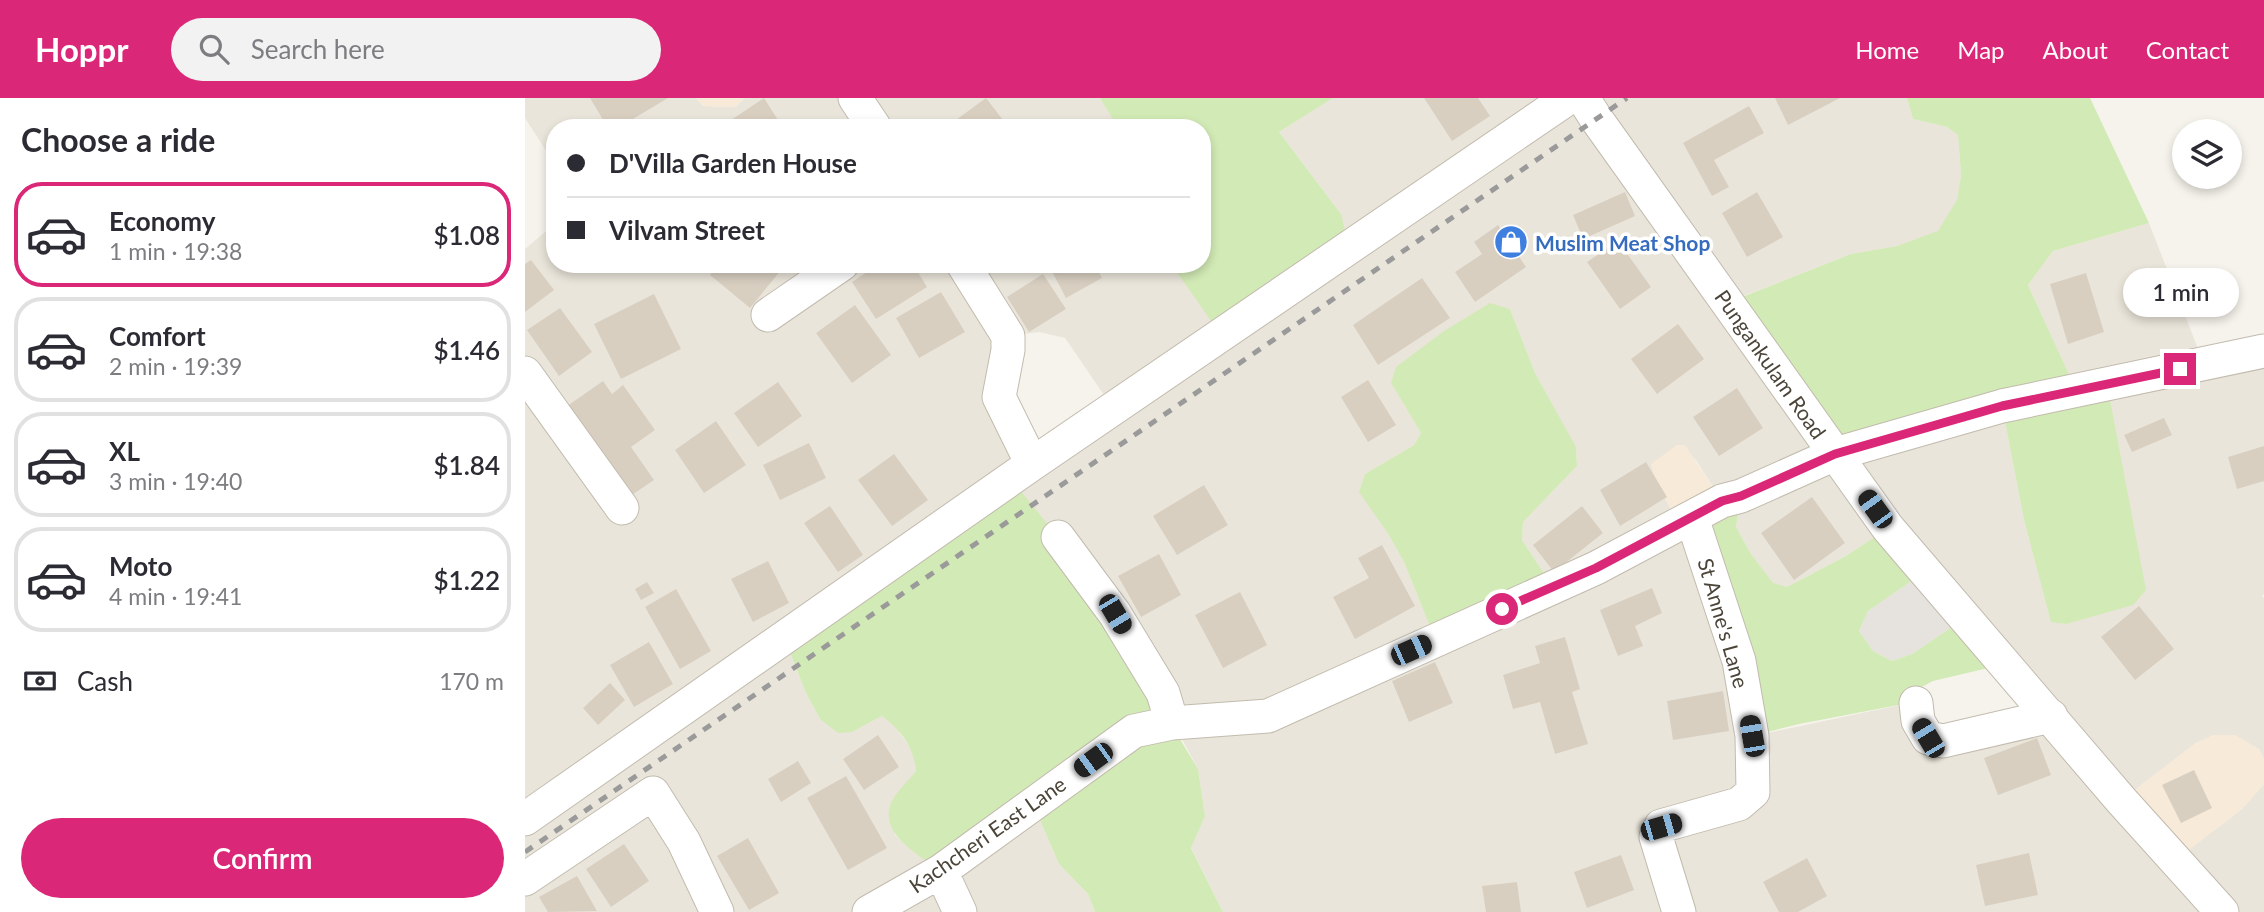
<!DOCTYPE html>
<meta charset="utf-8">
<style>
:root{--surface:#fff;--page:#f2f2f3;--text:#2b2b33;--muted:#7c7c81;--line:#e1e1e2;--accent:#db2777}
body{margin:0;font-family:Lato,sans-serif;background:var(--page);color:var(--text);height:100vh;display:flex;flex-direction:column;font-size:26px;white-space:nowrap}
*{box-sizing:border-box;margin:0}
p{font-size:23px;color:var(--muted)}
.icon{flex:none;width:38px;height:38px;fill:none;stroke:currentColor;stroke-width:2;stroke-linecap:round;stroke-linejoin:round}
.map{position:relative;flex:1;overflow:hidden}
.sheet{display:flex;flex-direction:column;background:var(--surface);width:525px}
.sheet>*{flex:none}
.guide{position:absolute;left:21px;top:21px;width:665px;height:154px;border-radius:28px;box-shadow:0 4px 10px #0003;display:grid;align-content:center;height:154px;padding:0 21px;background:var(--surface)}
.buttons{position:absolute;left:1647px;top:21px;display:grid;gap:14px}
.buttons a{display:grid;place-items:center;width:70px;height:70px;border-radius:50%;background:var(--surface);box-shadow:0 4px 10px #0003;font-size:35px}
.end{position:absolute;width:32px;height:32px;margin:-16px;border:9px solid #db2777;background:#fff;box-shadow:0 0 0 4px #fff}
.from{border-radius:50%}
.bubble{position:absolute;height:49px;border-radius:24px;background:var(--surface);box-shadow:0 4px 10px #0003;font-size:23px;font-weight:600;line-height:49px;text-align:center}
.car{position:absolute;width:21px;height:42px;margin:-21px -10px;border-radius:9px;box-shadow:0 0 5px 2px #0007;background:linear-gradient(#222 24%,#8ab4d8 0 40%,#222 0 76%,#8ab4d8 0 86%,#222 0)}
.guide b{display:flex;align-items:center;gap:24px;height:66px;font-size:26px}
.guide b+b{border-top:2px solid var(--line)}
.guide i{width:18px;height:18px;background:var(--text)}
ul{padding:0;list-style:none}
li{display:flex;align-items:center;gap:21px;height:105px;margin:0 14px 10px;padding:0 7px;border:4px solid var(--line);border-radius:28px}
li div{flex:1}
li b{display:block;font-size:26px}
li em{font-style:normal;font-weight:600}
li.selected{border-color:var(--accent)}
li>.icon{width:63px;height:63px;stroke-width:1.5}
h2{padding:0 21px;font-size:32px;line-height:84px}
.pay{display:flex;align-items:center;gap:18px;height:77px;padding:0 21px;font-size:26px}
.pay p{margin-inline-start:auto}
.action{display:flex;gap:14px;margin-top:auto;padding:14px 21px}
.action a{flex:1;height:80px;border-radius:42px;background:var(--accent);color:#fff;font-size:28px;font-weight:600;line-height:80px;text-align:center}
header{display:flex;align-items:center;gap:42px;box-sizing:border-box;height:98px;padding:0 35px;background:var(--accent);color:#fff}
header strong{font-size:33px}
nav{display:flex;gap:38px;margin-inline-start:auto;font-size:24px}
.search{width:490px;height:63px;background:var(--page);display:flex;align-items:center;gap:18px;box-sizing:border-box;padding:0 24px;border-radius:38px;color:var(--muted);font-size:26px}
main{display:flex;flex:1;min-height:0}
.map>svg:first-child{display:block}
.residential{fill:#eae5da;fill-rule:evenodd}
.commercial{fill:#f7ead8}
.industrial{fill:#e6e2dd}
.green{fill:#d2eab5}
.building{fill:#d8cfc1}
.lines{fill:none;stroke-linecap:round;stroke-linejoin:round}
.minor-casing{stroke:#c2bbae;stroke-width:35}
.minor{stroke:#fff;stroke-width:33}
.rail{stroke:#9a9a9a;stroke-width:5;stroke-dasharray:9 9;stroke-linecap:butt}
.route{stroke:#db2777;stroke-width:9}
.labels{text-anchor:middle;dominant-baseline:central;stroke-width:7;stroke-linejoin:round;paint-order:stroke}
.shop-label{font-size:21px;font-weight:bold;fill:#366cbe;stroke:#fff;text-anchor:start}
.street-label{font-size:21px;fill:#4b4439;stroke:#fff}
</style>
<header>
<strong>Hoppr</strong>
<div class="search"><svg class="icon" aria-label="search" viewBox="0 0 24 24"><circle cx="10" cy="10" r="6"/><path d="M15 15l6 6"/></svg>Search here</div>
<nav><a>Home</a><a>Map</a><a>About</a><a>Contact</a></nav>
</header>
<main>
<section class="sheet">
<h2>Choose a ride</h2>
<ul>
<li class="selected"><svg class="icon" aria-label="car" viewBox="0 0 24 24"><path d="M5 17H2v-5l4-1 3-4h7l3 4 3 1v5h-3M9 17h6M6 11h13"/><circle cx="7" cy="17" r="2"/><circle cx="17" cy="17" r="2"/></svg><div><b>Economy</b><p>1 min · 19:38</p></div><em>$1.08</em></li>
<li><svg class="icon" aria-label="car" viewBox="0 0 24 24"><path d="M5 17H2v-5l4-1 3-4h7l3 4 3 1v5h-3M9 17h6M6 11h13"/><circle cx="7" cy="17" r="2"/><circle cx="17" cy="17" r="2"/></svg><div><b>Comfort</b><p>2 min · 19:39</p></div><em>$1.46</em></li>
<li><svg class="icon" aria-label="car" viewBox="0 0 24 24"><path d="M5 17H2v-5l4-1 3-4h7l3 4 3 1v5h-3M9 17h6M6 11h13"/><circle cx="7" cy="17" r="2"/><circle cx="17" cy="17" r="2"/></svg><div><b>XL</b><p>3 min · 19:40</p></div><em>$1.84</em></li>
<li><svg class="icon" aria-label="car" viewBox="0 0 24 24"><path d="M5 17H2v-5l4-1 3-4h7l3 4 3 1v5h-3M9 17h6M6 11h13"/><circle cx="7" cy="17" r="2"/><circle cx="17" cy="17" r="2"/></svg><div><b>Moto</b><p>4 min · 19:41</p></div><em>$1.22</em></li>
</ul>
<div class="pay"><svg class="icon" aria-label="cash" viewBox="0 0 24 24"><path d="M3 7h18v10H3z"/><circle cx="12" cy="12" r="2"/></svg>Cash<p>170 m</p></div>
<div class="action"><a>Confirm</a></div>
</section>
<div class="map">
<svg width="1739" height="814" viewBox="0 0 1739 814">
<rect width="100%" height="100%" fill="#f6f3ec"/>
<path class="residential" d="M0,0H171L178,8L210,9L220,0H575L593,30H30V72L29,65L0,20Z
M808,0H1382L1388,21L1422,29L1433,36L1436,77L1432,103L1413,134L1372,148L1326,156L1203,204L1477,308L1499,422L1526,523L1540,526L1551,293L1503,187L1528,153L1624,125L1679,266L1739,253V496L1737,498L1739,500V661L1734,651L1689,637L1671,645L1598,701L1690,732L1717,711L1739,686V814H698L666,749L680,718L673,671L650,628L259,541L281,595L295,621L327,634L357,618L369,627L389,655L391,673L367,704L370,737L380,746L416,773L508,706L534,766L563,796L570,814H0V151L26,129L30,114V166H646L697,237L816,116L754,34ZM985,211L1010,275L1051,350L1052,368L998,424L997,442L1028,489L910,541L879,464L862,434L840,376L889,347L896,335L866,285ZM514,234L540,240L588,310L507,366L477,309L483,238ZM1152,347L1171,362L1197,403L1216,398L1211,429L1226,456L1248,486L1262,489L1321,458L1363,430L1525,617L1400,643L1389,604L1228,638L1145,353Z"/>
<path class="commercial" d="M171,0H220L210,9L178,8Z
M1152,347H1160L1197,403L1154,427L1130,382L1126,366Z
M1689,637H1710L1734,651L1739,661V686L1717,711L1651,762L1598,701L1671,645Z"/>
<path class="industrial" d="M1401,473L1440,520L1387,556L1367,563L1348,553L1334,533L1343,513Z"/>
<path class="green" d="M575,0H808L754,34L816,116L824,149L696,237L646,166H677V30H593Z
M1382,0H1565L1624,125L1528,153L1503,187L1551,292L1582,286L1621,492L1608,507L1541,526L1526,524L1499,422L1477,308L1310,356L1202,205L1326,156L1372,148L1413,133L1432,102L1436,77L1433,37L1422,29L1388,21Z
M965,205L985,211L1010,275L1051,349L1052,368L998,424L997,442L1028,489L910,541L879,464L862,434L834,394L840,376L889,347L896,335L866,285L871,269L919,233Z
M486,381L533,439L673,671L680,718L666,750L698,814H570L563,796L534,766L508,706L416,773C396,758 351,736 367,703C372,693 383,683 391,673C388,647 377,634 357,618L327,634L313,635L295,621L281,595L259,540Z
M1216,398L1211,429L1226,456L1248,485L1262,489L1321,458L1363,430L1401,473L1343,513L1334,533L1348,553L1367,563L1387,556L1440,520L1480,566L1408,583L1393,591L1389,604L1274,626L1227,638L1167,420Z"/>
<path class="building" d="M65,0H143L93,30H83Z
M239,0L258,30H194Z
M461,0L478,22L468,30H420Z
M899,0H953L965,18L927,43Z
M1250,0H1315L1263,27Z
M1224,8L1239,35L1189,62L1204,89L1187,98L1158,45Z
M505,23L512,30H498Z
M1100,94L1110,118L1058,141L1048,117Z
M1232,94L1258,139L1222,159L1197,115Z
M973,127L1001,169L950,204L930,174L957,156L949,144Z
M1093,143L1126,189L1095,211L1062,164Z
M6,162L29,192L0,214V166Z
M194,166H261L225,210L185,177Z
M354,166H388L402,189L351,221L327,184Z
M523,166H570L577,180L541,200Z
M1561,175L1579,234L1543,246L1525,186Z
M518,176L541,211L504,234L482,199Z
M897,180L925,220L853,267L828,227Z
M416,194L440,234L394,260L371,220Z
M129,196L156,251L96,281L69,226Z
M330,207L366,257L327,285L291,235Z
M35,210L67,254L34,278L2,232Z
M1153,226L1179,261L1132,296L1106,261Z
M843,282L871,327L843,344L816,299Z
M78,283L87,296L98,287L130,332L106,349L129,382L98,403L35,313Z
M253,284L277,318L233,349L209,315Z
M1212,290L1238,330L1194,358L1168,319Z
M1639,320L1647,337L1607,354L1599,337Z
M191,323L221,367L179,395L150,352Z
M284,345L301,380L255,402L238,367Z
M1739,348V383L1712,391L1703,359Z
M369,356L403,402L367,428L333,382Z
M1121,364L1142,399L1095,428L1075,392Z
M679,387L703,427L652,457L628,418Z
M1287,399L1320,445L1269,482L1236,435Z
M305,408L338,457L313,474L279,425Z
M1057,408L1078,435L1029,474L1008,447Z
M857,447L890,508L830,541L808,499L844,480L833,460Z
M634,456L656,497L616,519L593,478Z
M243,463L264,505L228,524L206,481Z
M122,484L129,495L116,502L110,491Z
M1127,490L1137,515L1110,528L1118,548L1093,558L1075,512Z
M151,491L186,553L155,571L120,509Z
M715,494L742,547L698,570L670,517Z
M1614,508L1649,551L1610,582L1576,539Z
M1040,539L1055,591L1047,594L1063,646L1030,656L1015,604L988,611L978,577L1015,565L1010,548Z
M124,544L148,586L109,609L85,567Z
M910,564L928,605L884,624L867,583Z
M85,585L100,602L73,627L58,610Z
M1198,593L1204,633L1148,642L1142,603Z
M353,637L374,669L339,692L318,661Z
M1512,640L1526,677L1473,697L1459,660Z
M273,663L286,685L256,704L243,681Z
M1669,672L1687,710L1656,725L1637,687Z
M321,678L362,750L323,772L282,700Z
M223,740L254,795L224,812L192,758Z
M99,746L124,783L86,809L61,771Z
M1504,755L1513,797L1460,808L1451,767Z
M1096,757L1109,792L1062,810L1049,774Z
M1282,760L1302,798L1273,814H1254L1238,784Z
M52,778L72,813L23,814L14,799Z
M992,784L996,814H961L957,788Z"/>
<g class="lines">
<g class="minor-casing">
<path id="minor" d="M330,0L350,30
M1058,0L1070,19L1363,430L1596,702L1697,814
M438,166L483,238V252L474,299L507,366
M243,217L317,166
M0,275L97,410
M533,439L590,516L638,595L647,625
M1391,605L1393,623L1403,640L1418,643L1526,618
M0,721L507,366L1043,0
M416,773L435,814
M0,781L128,695L159,744L192,814
M344,814L416,773L609,633L647,625L743,618L1071,470L1197,403L1216,398L1310,356L1477,308L1739,253
M1154,814L1131,739L1136,728L1214,706L1228,694L1227,638L1214,563L1167,420"/>
</g>
<use href="#minor" class="minor"/>
<path class="rail" d="M0,754L1102,0"/>
</g>
<g class="lines">
<path class="route" d="M977,511L1071,470L1197,403L1216,398L1310,356L1477,308L1655,271"/>
</g>
<defs>
<g id="shop-disc" transform="scale(1.75)"><circle r="9.5" fill="#3f7fe0" stroke="#fff"/><path d="M-5-2.5h2.3a2.7 3.5 0 0 1 5.4 0H5L5.5 6h-11ZM-1.5-2.5h3a1.5 2.3 0 0 0-3 0Z" fill="#fff"/></g>
</defs>
<g fill-rule="evenodd">
<use href="#shop-disc" x="986" y="144"/>
</g>
<g class="labels">
<g class="shop-label">
<text x="1010" y="144">Muslim Meat Shop</text>
</g>
<g class="street-label">
<text transform="translate(1246 266) rotate(55)">Pungankulam Road</text>
<text transform="translate(1199 525) rotate(74)">St Anne's Lane</text>
<text transform="translate(462 736) rotate(-35)">Kachcheri East Lane</text>
</g>
</g>
</svg>
<div class="buttons">
<a><svg class="icon" aria-label="layers" viewBox="0 0 24 24"><path d="M12 4l9 5-9 5-9-5zM3 14l9 5 9-5"/></svg></a>
</div>
<i class="end from" style="left:977px;top:511px"></i>
<i class="end" style="left:1655px;top:271px"></i>
<div class="bubble" style="left:1598px;top:170px;width:116px">1 min</div>
<i class="car" style="left:1350px;top:411px;rotate:324deg"></i>
<i class="car" style="left:590px;top:516px;rotate:149deg"></i>
<i class="car" style="left:886px;top:552px;rotate:66deg"></i>
<i class="car" style="left:1227px;top:638px;rotate:350deg"></i>
<i class="car" style="left:1403px;top:640px;rotate:329deg"></i>
<i class="car" style="left:568px;top:662px;rotate:234deg"></i>
<i class="car" style="left:1136px;top:729px;rotate:74deg"></i>
<div class="guide">
<b><i class="from"></i>D'Villa Garden House</b>
<b><i></i>Vilvam Street</b>
</div>
</div>
</main>
